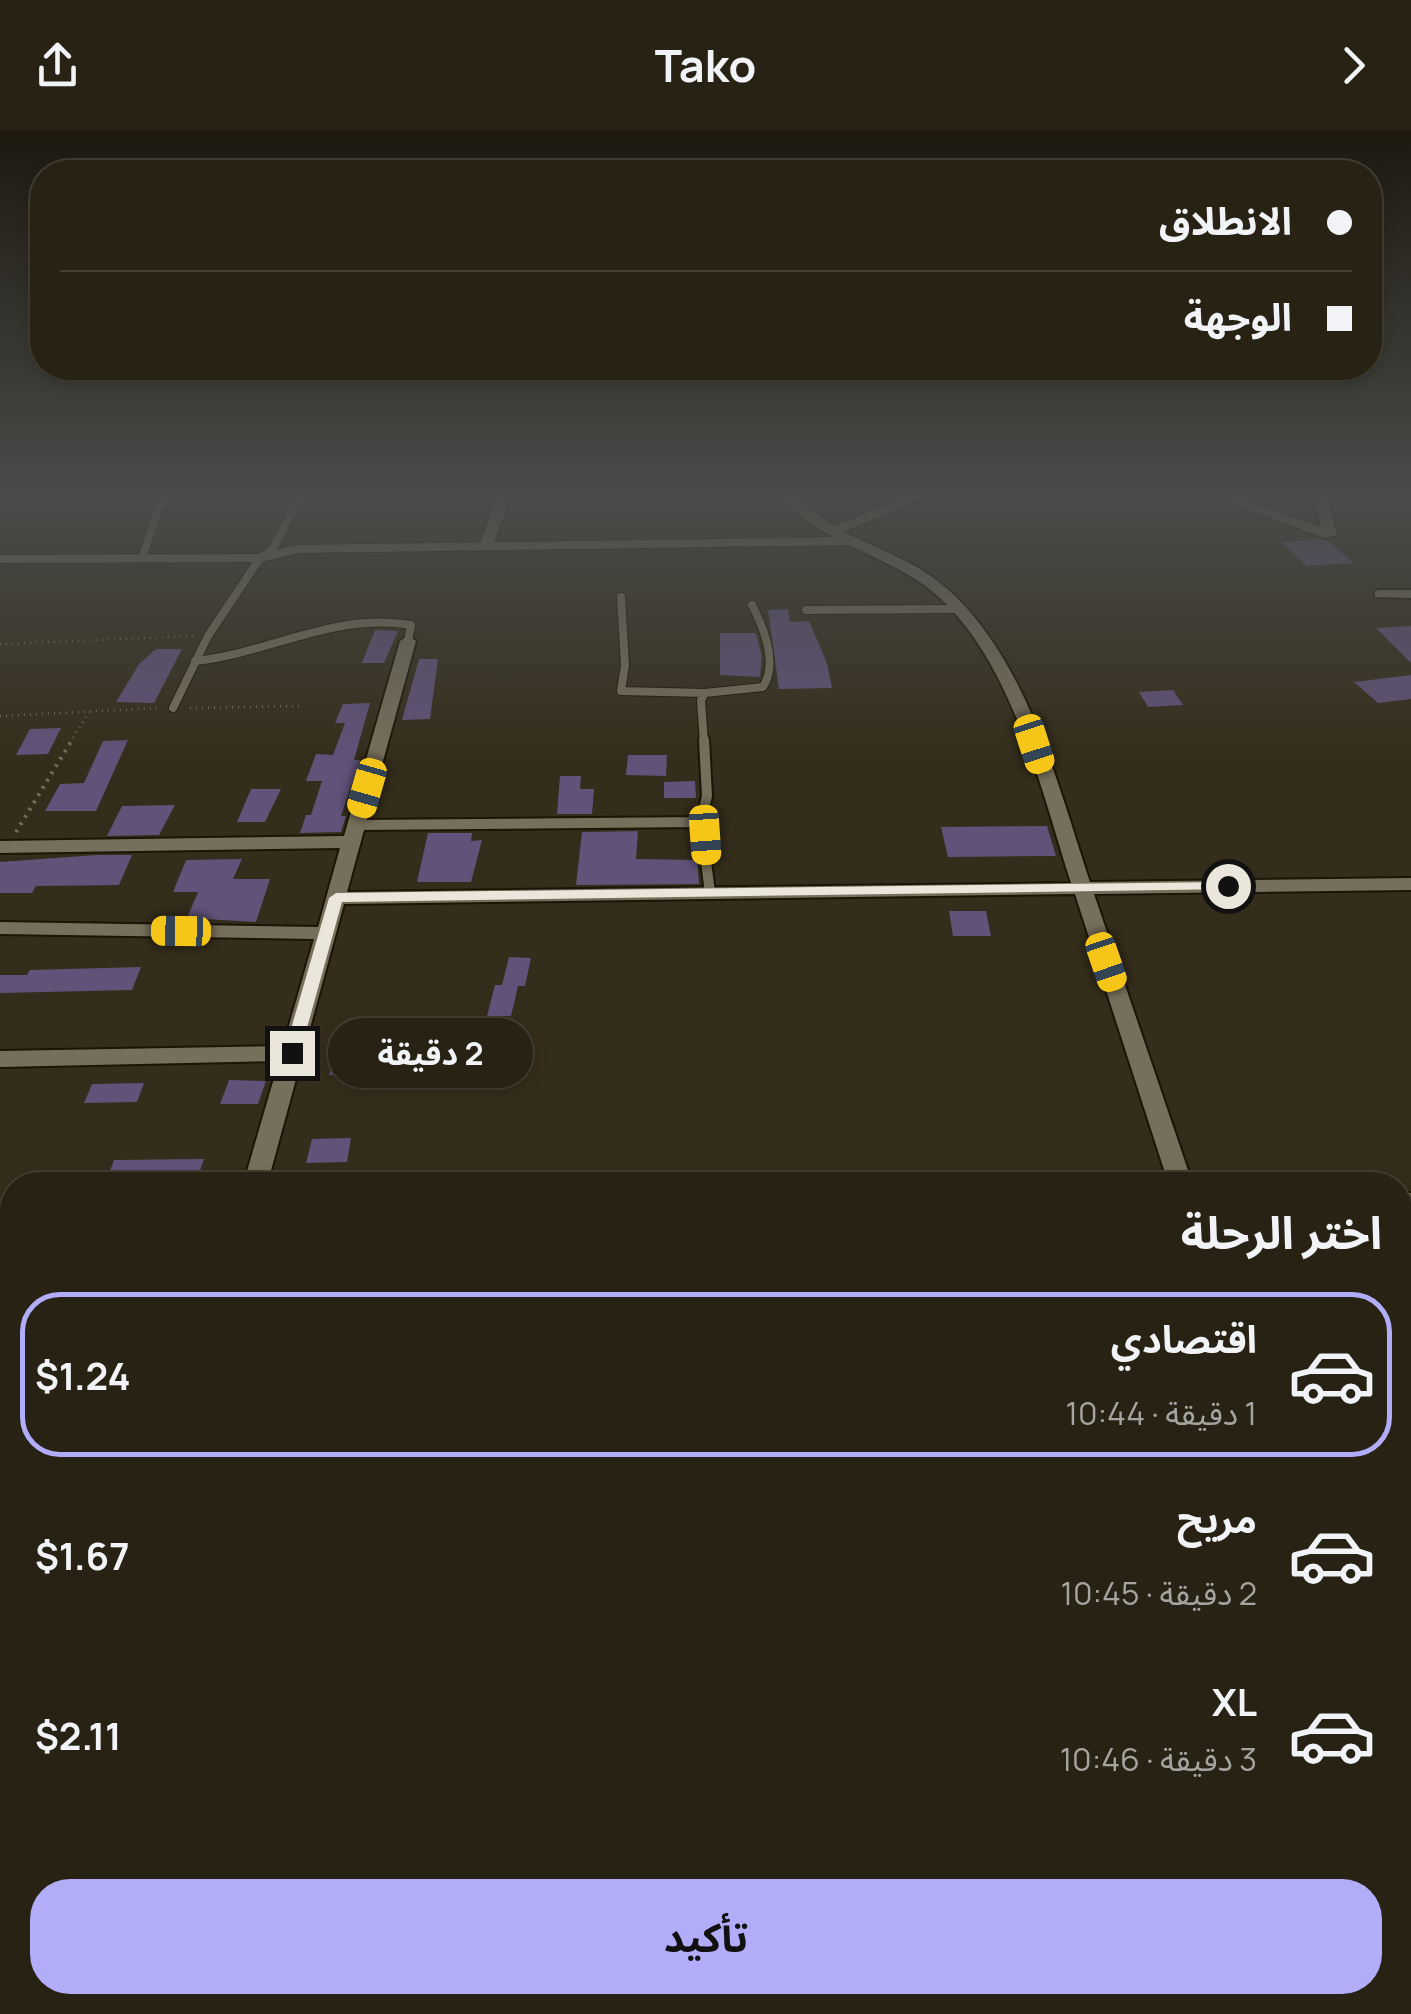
<!DOCTYPE html>
<html lang="ar">
<meta charset="utf-8">
<style>
:root{--surface:#272214;--page:#332f22;--text:#f1f3f6;--muted:#a4a4a0;--line:#433f34;--accent:#b2adf9}
body{margin:0;font-family:Manrope,"Noto Sans Arabic",sans-serif;background:var(--page);color:var(--text);direction:rtl;height:100vh;display:flex;flex-direction:column;font-size:38px;white-space:nowrap}
*{box-sizing:border-box;margin:0}
p{font-size:32px;color:var(--muted)}
.icon{flex:none;width:55px;height:55px;fill:none;stroke:currentColor;stroke-width:2;stroke-linecap:round;stroke-linejoin:round}
.map{position:relative;flex:1;overflow:hidden;direction:ltr}
.details{position:absolute;left:0px;top:1042px;width:1412px;height:842px;display:flex;flex-direction:column;background:var(--surface);border-radius:40px 40px 0 0;box-shadow:0 5px 15px #0003,0 0 0 2px var(--line);direction:rtl}
.details>*{flex:none}
.banner{position:absolute;left:30px;top:30px;width:1352px;height:220px;border-radius:40px;box-shadow:0 5px 15px #0003,0 0 0 2px var(--line);direction:rtl;display:grid;align-content:center;height:220px;padding:0 30px;background:var(--surface)}
.end{position:absolute;width:45px;height:45px;margin:-22px;border:12px solid #eae6db;background:#111;box-shadow:0 0 0 5px #111}
.from{border-radius:50%}
.bubble{position:absolute;height:70px;border-radius:35px;background:var(--surface);box-shadow:0 5px 15px #0003,0 0 0 2px var(--line);font-size:32px;font-weight:700;line-height:70px;text-align:center;direction:rtl}
.car{position:absolute;width:30px;height:60px;margin:-30px -15px;border-radius:12px;box-shadow:0 0 8px 2px #0007;background:linear-gradient(#f5c518 24%,#345 0 40%,#f5c518 0 76%,#345 0 86%,#f5c518 0)}
.banner b{display:flex;align-items:center;gap:35px;height:95px;font-size:38px}
.banner b+b{border-top:2px solid var(--line)}
.banner i{width:25px;height:25px;background:var(--text)}
ul{padding:0;list-style:none}
li{display:flex;align-items:center;gap:30px;height:165px;margin:0 20px 15px;padding:0 10px;border:5px solid transparent;border-radius:40px}
li div{flex:1}
li b{display:block;font-size:38px}
li em{font-style:normal;font-weight:700}
li.current{border-color:var(--accent)}
li>.icon{width:90px;height:90px;stroke-width:1.5}
h2{padding:0 30px;font-size:45px;line-height:120px}
.primary-button{display:flex;gap:20px;margin-top:auto;padding:20px 30px}
.primary-button a{flex:1;height:115px;border-radius:40px;background:var(--accent);color:#111;font-size:40px;font-weight:700;line-height:115px;text-align:center}
header{display:flex;justify-content:space-between;align-items:center;height:130px;padding:0 30px;background:var(--surface);font-size:45px;font-weight:700}
.map>svg:first-child{display:block}
.building{fill:#605279}
.lines{fill:none;stroke-linecap:round;stroke-linejoin:round}
.lane-far1-casing{stroke:#1b1505;stroke-width:10}
.lane-casing{stroke:#1b1505;stroke-width:14}
.street-casing{stroke:#1b1505;stroke-width:4}
.path-far1{stroke:#736d5d;stroke-width:2.5;stroke-dasharray:1 5;stroke-linecap:butt}
.path{stroke:#736d5d;stroke-width:4;stroke-dasharray:2.5 6;stroke-linecap:butt}
.lane-far1{stroke:#766f5b;stroke-width:8}
.lane{stroke:#766f5b;stroke-width:10}
.street{fill:#766f5b;fill-rule:evenodd}
.route{fill:#eae6db}
</style>
<header><svg class="icon" aria-label="forward" viewBox="0 0 24 24"><path d="M9 5l7 7-7 7"/></svg>Tako<svg class="icon" aria-label="share" viewBox="0 0 24 24"><path d="M12 15V3M7 8l5-5 5 5M5 13v7h14v-7"/></svg></header>
<div class="map">
<svg width="1411" height="1884" viewBox="0 0 1411 1884">
<rect width="100%" height="100%" fill="#342d1b"/>
<path class="building" d="M1317,409L1329,411L1353,433L1307,436L1281,412Z
M788,479L790,492L809,491L827,533L832,558L779,559L768,480Z
M1411,496V533L1376,498Z
M375,500L398,501L384,533H362Z
M720,503H756L762,527L760,547L720,545Z
M156,519H182L154,573L116,572L139,534Z
M419,529H438L430,589L402,590Z
M1411,545V569L1378,573L1354,552Z
M1173,560L1183,575L1148,577L1139,562Z
M370,573L354,630H360L341,686H346L341,702L300,703L306,685H311L322,651H306L316,624L333,625L345,593H335L343,574Z
M61,598L48,624L16,625L30,599Z
M128,610L96,681H45L60,654L84,653L103,611Z
M628,625H667L666,646L626,645Z
M560,646H581L580,659H594L592,684H557Z
M695,651L696,668H664V652Z
M251,659H281L265,692H237Z
M175,675L159,705L107,706L122,676Z
M1047,696L1056,726L948,727L941,697Z
M638,701L636,729L697,730L699,754L576,755L582,702Z
M428,703H472L471,711L482,710L471,752H417Z
M97,725H132L119,755L36,756L32,763H0V732Z
M242,729L233,749H270L256,792L187,788L198,762H173L186,730Z
M949,781H986L991,806H953Z
M509,827L531,828L525,856H518L511,886H487L495,855H502Z
M141,837L132,860L0,863V845H27L30,840Z
M336,924H368L362,945H329Z
M229,950L266,951L258,974H220Z
M144,953L137,972L84,973L92,954Z
M351,1008L347,1032L306,1033L312,1009Z
M204,1029L195,1055L106,1051L114,1030Z"/>
<g class="lines">
<g class="lane-far1-casing">
<path id="lane-far1" d="M142,427L163,367
M0,429L260,428L298,419L853,411
M621,467L625,535L621,561L705,563
M806,480L954,479
M195,531C270,523 335,482 411,495L408,511
M173,578L208,506L260,428L272,420L300,367
M704,613L701,570L705,563L763,557C778,533 764,498 752,475"/>
</g>
<g class="lane-casing">
<path id="lane" d="M701,692L707,666L704,610
M357,695L701,692L710,763"/>
</g>
<g class="street-casing">
<path id="street" d="M497,367H510L493,416L481,419L479,416Z
M781,367H795L833,396L908,367H927L843,402C875,417 911,430 939,452C1025,521 1057,653 1090,752L1411,748V760L1094,764L1193,1055H1169L1075,764L344,774L267,1055H243L279,931L0,937V921L283,916L314,809L0,804V792L318,797L340,718L0,723V711L344,706L400,511L408,506L416,511L347,762L1071,753C1040,657 1009,517 924,455C878,422 819,411 781,367Z
M1214,367H1234L1321,397L1314,367H1327L1337,405L1325,408Z
M1380,460H1411V468L1375,467V461Z
M1400,1063H1411V1081H1400Z
M0,1334H12V1360H0Z
M1400,1400H1411V1428H1400Z"/>
</g>
<path class="path-far1" d="M0,514L193,506
M190,578L300,576
M0,586L160,578
M70,613L89,582"/>
<path class="path" d="M16,702L72,610"/>
<use href="#lane-far1" class="lane-far1"/>
<use href="#lane" class="lane"/>
<use href="#street" class="street"/>
</g>
<linearGradient id="sky" x2="0" y2="1"><stop stop-color="#1d190f"/><stop offset="0.58" stop-color="#4a4c4a"/><stop offset="1" stop-color="#4a4c4a" stop-opacity="0"/></linearGradient>
<rect width="1411" height="631" fill="url(#sky)"/>
<path class="route" d="M1228,752L1232,759L342,772L300,923L292,928L284,923L329,768L336,763Z"/>
</svg>
<i class="end from" style="left:1228px;top:756px"></i>
<i class="end" style="left:292px;top:923px"></i>
<div class="bubble" style="left:328px;top:888px;width:205px">2 دقيقة</div>
<i class="car" style="left:1034px;top:614px;rotate:162deg"></i>
<i class="car" style="left:367px;top:658px;rotate:196deg"></i>
<i class="car" style="left:705px;top:705px;rotate:176deg"></i>
<i class="car" style="left:181px;top:801px;rotate:271deg"></i>
<i class="car" style="left:1106px;top:832px;rotate:161deg"></i>
<div class="banner">
<b><i class="from"></i>الانطلاق</b>
<b><i></i>الوجهة</b>
</div>
<section class="details">
<h2>اختر الرحلة</h2>
<ul>
<li class="current"><svg class="icon" aria-label="car" viewBox="0 0 24 24"><path d="M5 17H2v-5l4-1 3-4h7l3 4 3 1v5h-3M9 17h6M6 11h13"/><circle cx="7" cy="17" r="2"/><circle cx="17" cy="17" r="2"/></svg><div><b>اقتصادي</b><p>1 دقيقة · 10:44</p></div><em>$1.24</em></li>
<li><svg class="icon" aria-label="car" viewBox="0 0 24 24"><path d="M5 17H2v-5l4-1 3-4h7l3 4 3 1v5h-3M9 17h6M6 11h13"/><circle cx="7" cy="17" r="2"/><circle cx="17" cy="17" r="2"/></svg><div><b>مريح</b><p>2 دقيقة · 10:45</p></div><em>$1.67</em></li>
<li><svg class="icon" aria-label="car" viewBox="0 0 24 24"><path d="M5 17H2v-5l4-1 3-4h7l3 4 3 1v5h-3M9 17h6M6 11h13"/><circle cx="7" cy="17" r="2"/><circle cx="17" cy="17" r="2"/></svg><div><b>XL</b><p>3 دقيقة · 10:46</p></div><em>$2.11</em></li>
</ul>
<div class="primary-button"><a>تأكيد</a></div>
</section>
</div>
